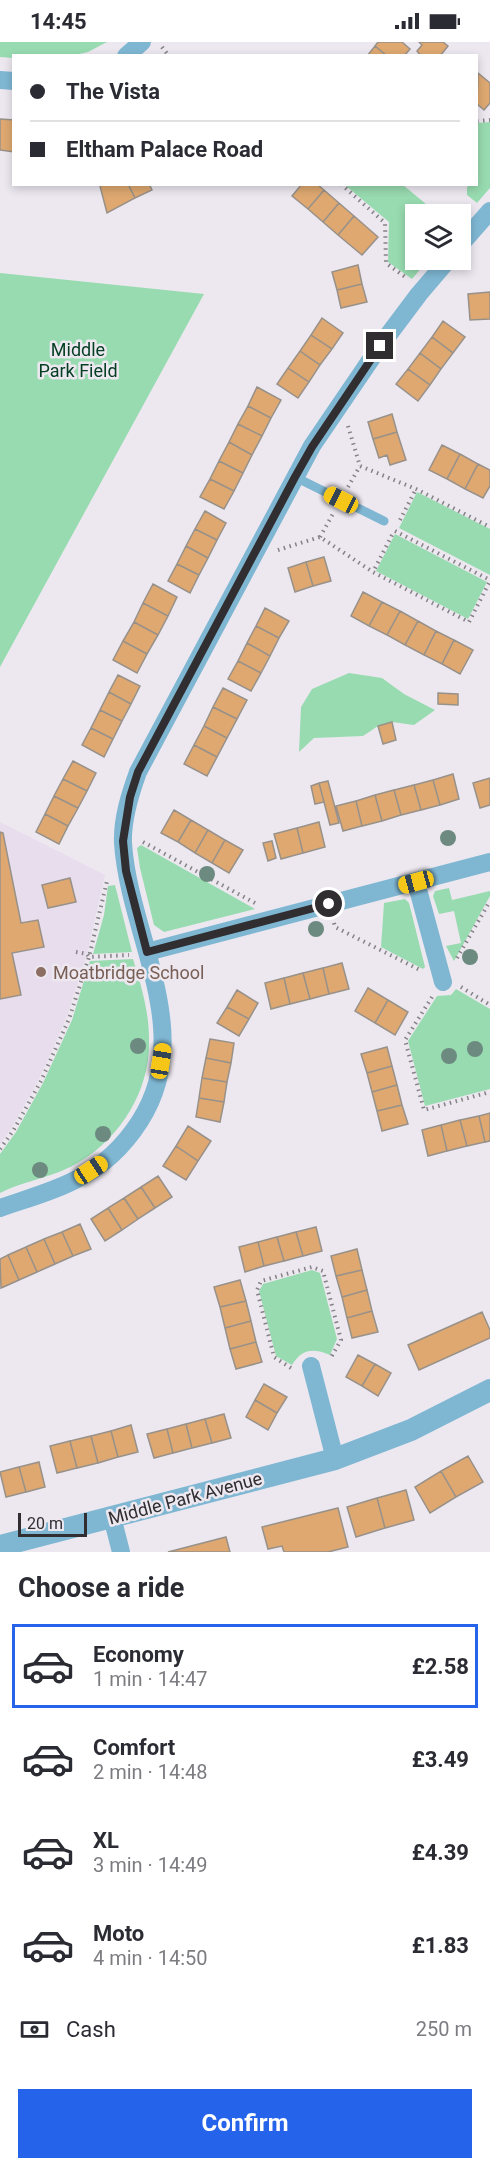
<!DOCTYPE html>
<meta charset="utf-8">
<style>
:root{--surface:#fff;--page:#f7f7f7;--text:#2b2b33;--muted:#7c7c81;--line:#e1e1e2;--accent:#2563eb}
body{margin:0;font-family:Roboto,sans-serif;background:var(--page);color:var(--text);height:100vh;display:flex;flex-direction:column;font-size:22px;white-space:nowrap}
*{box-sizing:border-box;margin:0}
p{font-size:20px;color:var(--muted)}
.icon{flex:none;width:33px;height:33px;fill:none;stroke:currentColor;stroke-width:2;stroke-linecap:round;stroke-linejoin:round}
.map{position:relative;height:1510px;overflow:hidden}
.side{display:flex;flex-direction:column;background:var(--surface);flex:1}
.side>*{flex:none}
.top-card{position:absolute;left:12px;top:12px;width:466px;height:132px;border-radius:0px;box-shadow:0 3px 9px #0003;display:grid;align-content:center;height:132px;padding:0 18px;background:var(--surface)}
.buttons{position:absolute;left:405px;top:162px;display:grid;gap:12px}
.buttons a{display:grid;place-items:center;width:66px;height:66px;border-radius:0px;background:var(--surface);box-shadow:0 3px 9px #0003;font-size:30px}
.scale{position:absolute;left:18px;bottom:15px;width:69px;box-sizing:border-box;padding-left:6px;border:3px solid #302e31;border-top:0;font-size:16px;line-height:21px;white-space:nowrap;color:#302e31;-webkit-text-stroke:4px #ede8f0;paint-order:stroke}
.end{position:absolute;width:27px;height:27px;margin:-14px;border:8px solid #302e31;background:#fff;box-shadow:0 0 0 3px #fff}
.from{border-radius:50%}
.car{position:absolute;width:18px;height:36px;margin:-18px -9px;border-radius:8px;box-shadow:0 0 4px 2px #0007;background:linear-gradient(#f5c518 24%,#345 0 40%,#f5c518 0 76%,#345 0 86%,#f5c518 0)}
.top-card b{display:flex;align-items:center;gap:21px;height:57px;font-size:22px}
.top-card b+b{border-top:2px solid var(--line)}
.top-card i{width:15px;height:15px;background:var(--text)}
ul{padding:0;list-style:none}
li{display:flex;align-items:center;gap:18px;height:84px;margin:0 12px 9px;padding:0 6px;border:3px solid transparent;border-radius:0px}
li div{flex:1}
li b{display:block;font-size:22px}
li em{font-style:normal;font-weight:700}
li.active{border-color:var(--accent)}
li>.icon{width:54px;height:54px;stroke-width:1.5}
h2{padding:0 18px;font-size:27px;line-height:72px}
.pay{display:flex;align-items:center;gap:15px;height:66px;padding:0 18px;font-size:22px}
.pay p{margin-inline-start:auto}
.button{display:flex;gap:12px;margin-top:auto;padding:12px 18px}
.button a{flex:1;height:69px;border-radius:0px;background:var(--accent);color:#fff;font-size:24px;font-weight:700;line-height:69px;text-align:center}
.status{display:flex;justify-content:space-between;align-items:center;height:42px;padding:0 30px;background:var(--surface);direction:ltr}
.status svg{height:16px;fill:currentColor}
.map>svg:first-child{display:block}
.built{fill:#e7dded}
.green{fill:#98dbb0}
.building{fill:#dea870;stroke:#98918a;stroke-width:1.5}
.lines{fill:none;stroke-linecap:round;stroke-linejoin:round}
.path{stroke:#858287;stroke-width:4;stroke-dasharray:1.5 4.5;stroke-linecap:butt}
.service{stroke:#7fb7d3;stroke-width:9}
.minor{stroke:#7fb7d3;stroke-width:18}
.tertiary{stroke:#7fb7d3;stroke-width:22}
.tree{fill:#6c8a7f}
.route{stroke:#302e31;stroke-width:8}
.education-dot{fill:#8d6e63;stroke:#ede8f0;stroke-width:2}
.labels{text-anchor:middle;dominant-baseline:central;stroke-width:5;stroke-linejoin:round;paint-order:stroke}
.park-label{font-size:18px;fill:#033e22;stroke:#ede8f0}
.education-label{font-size:18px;fill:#785e54;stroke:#ede8f0;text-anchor:start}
.street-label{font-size:18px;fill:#302e31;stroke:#ede8f0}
</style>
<div class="status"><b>14:45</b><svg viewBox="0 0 49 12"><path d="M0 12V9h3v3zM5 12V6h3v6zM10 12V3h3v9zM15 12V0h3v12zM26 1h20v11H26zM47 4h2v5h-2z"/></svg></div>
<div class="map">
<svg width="490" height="1510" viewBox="0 0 490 1510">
<rect width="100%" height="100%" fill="#ede8f0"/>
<path class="built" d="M0,780L105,833L87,912L66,977L39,1037L11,1087L0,1102Z"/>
<path class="green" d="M0,0H107L88,10L75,13L14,14L13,16L0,15Z
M490,80V146L477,161L467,153V145L470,143L477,142V81Z
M345,143H403L438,172H416V218H428L412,237L388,220L389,180Z
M0,231L204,252L0,625Z
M417,450L490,487V533L399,486Z
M395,492L487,540L468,577L376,529Z
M349,631L382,636L404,652L435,668L414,683L392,680L378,684L363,694L314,696L299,710L301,665L312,647Z
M141,803L255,867L164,890L154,883L140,826L137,806Z
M115,843L132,910L93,912L104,873L108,844Z
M449,846L452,858L490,849V854L454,919L446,904L461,901L454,869L439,872L433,854L435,849Z
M405,857L409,861L425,925L423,927L381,905L384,861Z
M133,917C141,943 149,969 149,997C151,1046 122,1094 81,1119C56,1135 26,1138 0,1151V1112L16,1090L43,1041L72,978L90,919Z
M456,947L490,967V1047L425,1064L408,999L437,954L451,953Z
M312,1228L320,1231L337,1297L330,1313C313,1306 302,1307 292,1323L276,1314L259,1249L263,1242Z"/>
<path class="building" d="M378,0H402L410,7L404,14H387L375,4Z
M419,0H443L448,4L440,14H421L417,9L422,3Z
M375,4L387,14H367Z
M478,31L490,41V61L484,68L477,62Z
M0,77L14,78V110L0,108Z
M103,142H128L135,156L107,171L100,144Z
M128,142H149L152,148L135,156Z
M302,142H317L324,148L308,167L292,154Z
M324,148L339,161L323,180L308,167Z
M339,161L354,174L338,193L323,180Z
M354,174L378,195L362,213L338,193Z
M358,223L362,242L337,248L332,230Z
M362,242L367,260L341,266L337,248Z
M490,250V277L470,278L468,252Z
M322,276L343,291L332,307L311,293Z
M443,279L465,295L453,311L432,295Z
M311,293L332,307L320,323L300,309Z
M432,295L453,311L441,327L420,311Z
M300,309L320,323L309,340L288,326Z
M420,311L441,327L430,343L408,327Z
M288,326L309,340L298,356L277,342Z
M408,327L430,343L418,359L396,342Z
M257,345L281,358L271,376L248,364Z
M248,364L271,376L262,394L238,382Z
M392,372L397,390L373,397L368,380Z
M238,382L262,394L252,413L229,400Z
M397,390L406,418L390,423L387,413L379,416L373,397Z
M229,400L252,413L243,431L219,419Z
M442,403L460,412L447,437L429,428Z
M460,412L478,422L465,447L447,437Z
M219,419L243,431L234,449L210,437Z
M478,422L490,428V444L483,456L465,447Z
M210,437L234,449L224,467L200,455Z
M205,469L226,481L217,498L195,487Z
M195,487L217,498L208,516L186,504Z
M186,504L208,516L199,533L177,522Z
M324,515L331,539L313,544L306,520Z
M306,520L313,544L295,550L288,526Z
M177,522L199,533L190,551L168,539Z
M153,542L177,555L168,574L143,561Z
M363,550L382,560L369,584L351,574Z
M382,560L400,569L387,593L369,584Z
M143,561L168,574L158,593L134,580Z
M265,566L289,579L279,596L256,584Z
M400,569L418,579L405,603L387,593Z
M418,579L436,589L424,613L405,603Z
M134,580L158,593L147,612L123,599Z
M256,584L279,596L270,614L247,601Z
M436,589L454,598L442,622L424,613Z
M454,598L473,608L460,632L442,622Z
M123,599L147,612L137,631L113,618Z
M247,601L270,614L261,631L238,619Z
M238,619L261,631L251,649L228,637Z
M118,633L140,644L131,662L109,650Z
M223,646L247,658L237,677L213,665Z
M109,650L131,662L122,679L100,668Z
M438,651L458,652V663L438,662Z
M213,665L237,677L227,696L204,684Z
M100,668L122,679L113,697L91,686Z
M392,680L396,698L383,702L378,684Z
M204,684L227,696L217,715L194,703Z
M91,686L113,697L104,715L82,703Z
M194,703L217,715L207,734L184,722Z
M73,719L96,731L87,749L63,737Z
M453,732L459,757L440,763L433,738Z
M490,736V763L480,766L473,741Z
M63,737L87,749L78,766L54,754Z
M433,738L440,763L421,768L414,743Z
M328,739L339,781L330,783L319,741Z
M319,741L324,760L315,762L311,744Z
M414,743L421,768L401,773L394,748Z
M394,748L401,773L382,779L375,753Z
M375,753L382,779L362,784L356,759Z
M54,754L78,766L68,784L45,772Z
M356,759L362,784L343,789L336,764Z
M174,768L191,778L178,800L161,791Z
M45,772L68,784L59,802L36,790Z
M191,778L208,788L195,811L178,800Z
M319,780L325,805L303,811L297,786Z
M297,786L303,811L281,817L274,792Z
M208,788L225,798L212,821L195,811Z
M0,790L3,791L21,881L38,878L44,905L12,911L21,953L0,957Z
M225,798L243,808L229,831L212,821Z
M272,799L276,816L268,819L263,801Z
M70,836L76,860L48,866L42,843Z
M342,921L349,947L329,952L323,926Z
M323,926L329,952L310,957L303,931Z
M303,931L310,957L290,962L284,936Z
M284,936L290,962L271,967L265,941Z
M368,946L388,958L375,981L355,969Z
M237,948L258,961L249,977L227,965Z
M388,958L408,970L395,993L375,981Z
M227,965L249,977L239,994L217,981Z
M210,997L234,1001L231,1021L206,1016Z
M387,1005L392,1024L367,1031L361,1012Z
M206,1016L231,1021L227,1040L202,1036Z
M392,1024L397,1043L372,1050L367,1031Z
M202,1036L227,1040L224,1060L199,1056Z
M397,1043L402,1063L377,1069L372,1050Z
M199,1056L224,1060L220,1080L196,1075Z
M402,1063L408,1082L382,1089L377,1069Z
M490,1071V1099L485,1100L479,1074Z
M479,1074L485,1100L467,1104L460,1078Z
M460,1078L467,1104L447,1109L441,1083Z
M441,1083L447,1109L428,1114L422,1088Z
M188,1084L211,1099L198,1119L176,1104Z
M176,1104L198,1119L186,1138L163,1124Z
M158,1134L172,1155L155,1166L141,1145Z
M141,1145L155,1166L138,1177L124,1156Z
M124,1156L138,1177L122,1188L108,1166Z
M108,1166L122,1188L105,1199L91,1177Z
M80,1182L91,1207L73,1214L62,1190Z
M316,1185L322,1209L303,1214L296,1190Z
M62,1190L73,1214L55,1222L44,1197Z
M296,1190L303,1214L284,1219L277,1195Z
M277,1195L284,1219L264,1224L258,1200Z
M44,1197L55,1222L37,1230L26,1205Z
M258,1200L264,1224L245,1230L239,1205Z
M26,1205L37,1230L19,1238L8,1213Z
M357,1207L362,1228L336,1234L331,1214Z
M8,1213L19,1238L1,1246L0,1217Z
M362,1228L367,1248L342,1255L336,1234Z
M240,1238L246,1259L220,1265L214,1245Z
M367,1248L372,1269L347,1276L342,1255Z
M246,1259L251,1279L225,1286L220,1265Z
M372,1269L378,1290L352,1296L347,1276Z
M482,1270L490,1288V1296L419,1328L408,1303Z
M251,1279L256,1300L230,1307L225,1286Z
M256,1300L262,1320L236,1327L230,1307Z
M358,1313L375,1322L362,1344L346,1335Z
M375,1322L391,1331L378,1354L362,1344Z
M264,1342L287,1355L277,1371L255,1358Z
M255,1358L277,1371L268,1388L246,1375Z
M224,1372L231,1396L212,1401L205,1377Z
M205,1377L212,1401L192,1406L186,1382Z
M186,1382L192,1406L173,1411L167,1387Z
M131,1383L138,1410L118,1415L111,1389Z
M167,1387L173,1411L154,1416L147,1392Z
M111,1389L118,1415L98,1421L91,1394Z
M91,1394L98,1421L77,1426L70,1399Z
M70,1399L77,1426L57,1431L50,1404Z
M468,1414L483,1440L456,1455L441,1429Z
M39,1420L45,1445L26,1450L19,1425Z
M19,1425L26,1450L6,1455L0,1430Z
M441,1429L456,1455L430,1471L415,1445Z
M406,1448L414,1478L385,1486L377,1456Z
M377,1456L385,1486L356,1495L347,1465Z
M338,1466L348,1505L328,1510H284L282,1504L268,1507L262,1485Z
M226,1495L230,1510H168Z"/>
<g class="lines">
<path class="path" d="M162,5L169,14
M477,79L490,78
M341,142L385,181L386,221L408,237
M348,384L360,424L416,447L490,485
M348,445L360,424
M400,478L416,447
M395,489L490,538
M392,493L373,530L469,580L490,539
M320,495L334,470
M278,508L320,495L373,530
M143,800L255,861
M334,881L335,885L420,928
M76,910L87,912L89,915L129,913
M457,916L490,859
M461,945L490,963
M432,955L405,998L424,1068L490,1050
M0,1107L13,1089L41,1039L69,977L89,915L107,839
M291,1326L274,1315L257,1248L261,1239L312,1225L323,1229L341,1298L330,1317"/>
<path class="service" d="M295,435L384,479"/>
<path class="minor" d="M126,14L142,0
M0,38L14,39
M460,203L490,169
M416,840L443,940
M147,910L490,820
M0,1166C25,1157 53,1150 77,1137C103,1124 124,1104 140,1079C197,990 129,894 123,801C122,777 130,752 138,730L312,404L380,304L419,252L448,218
M311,1324L335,1417
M112,1475L121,1510"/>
<path class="tertiary" d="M0,1504L335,1417L411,1388L490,1348"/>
</g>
<g class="tree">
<circle cx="448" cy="796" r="8"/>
<circle cx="207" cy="832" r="8"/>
<circle cx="316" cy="887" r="8"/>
<circle cx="470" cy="915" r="8"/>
<circle cx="138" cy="1004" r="8"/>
<circle cx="475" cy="1007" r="8"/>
<circle cx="449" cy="1014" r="8"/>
<circle cx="103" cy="1092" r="8"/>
<circle cx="40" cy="1128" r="8"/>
</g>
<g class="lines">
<path class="route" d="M329,862L147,910L126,829L123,799L130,755L138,730L295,435L312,405L380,304"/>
</g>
<circle class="education-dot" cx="41" cy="930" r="6"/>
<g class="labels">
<g class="park-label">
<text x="78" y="307">Middle<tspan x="78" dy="21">Park Field</tspan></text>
</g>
<g class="education-label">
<text x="53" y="930">Moatbridge School</text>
</g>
<g class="street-label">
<text transform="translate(185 1456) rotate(-15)">Middle Park Avenue</text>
</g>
</g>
</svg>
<div class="buttons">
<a><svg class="icon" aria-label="layers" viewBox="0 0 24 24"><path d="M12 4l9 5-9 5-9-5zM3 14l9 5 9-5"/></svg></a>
</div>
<div class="scale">20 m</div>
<i class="end from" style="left:329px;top:862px"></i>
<i class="end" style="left:380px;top:304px"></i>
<i class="car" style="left:341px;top:458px;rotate:297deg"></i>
<i class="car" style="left:416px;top:840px;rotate:255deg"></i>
<i class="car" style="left:161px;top:1019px;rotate:9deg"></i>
<i class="car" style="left:91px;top:1128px;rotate:57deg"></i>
<div class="top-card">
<b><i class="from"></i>The Vista</b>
<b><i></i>Eltham Palace Road</b>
</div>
</div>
<section class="side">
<h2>Choose a ride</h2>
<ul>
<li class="active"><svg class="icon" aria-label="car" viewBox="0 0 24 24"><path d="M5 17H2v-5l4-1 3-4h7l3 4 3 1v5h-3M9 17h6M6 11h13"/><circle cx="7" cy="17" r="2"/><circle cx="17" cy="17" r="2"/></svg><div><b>Economy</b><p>1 min · 14:47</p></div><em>£2.58</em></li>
<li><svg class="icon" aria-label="car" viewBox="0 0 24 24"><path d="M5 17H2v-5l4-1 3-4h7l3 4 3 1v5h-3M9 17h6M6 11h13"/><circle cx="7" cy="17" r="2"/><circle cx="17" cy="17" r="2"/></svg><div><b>Comfort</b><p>2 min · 14:48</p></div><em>£3.49</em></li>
<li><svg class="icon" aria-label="car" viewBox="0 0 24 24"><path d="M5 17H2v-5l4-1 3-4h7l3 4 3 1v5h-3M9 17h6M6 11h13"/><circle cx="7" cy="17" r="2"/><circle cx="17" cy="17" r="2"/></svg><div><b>XL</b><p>3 min · 14:49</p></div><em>£4.39</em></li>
<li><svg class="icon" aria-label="car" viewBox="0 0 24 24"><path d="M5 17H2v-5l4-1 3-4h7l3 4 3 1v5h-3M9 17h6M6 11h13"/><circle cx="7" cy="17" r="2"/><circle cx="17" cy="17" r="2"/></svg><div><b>Moto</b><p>4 min · 14:50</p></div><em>£1.83</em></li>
</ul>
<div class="pay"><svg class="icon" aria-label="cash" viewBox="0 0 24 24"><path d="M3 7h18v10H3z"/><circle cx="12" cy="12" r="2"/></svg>Cash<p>250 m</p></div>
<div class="button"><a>Confirm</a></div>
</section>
